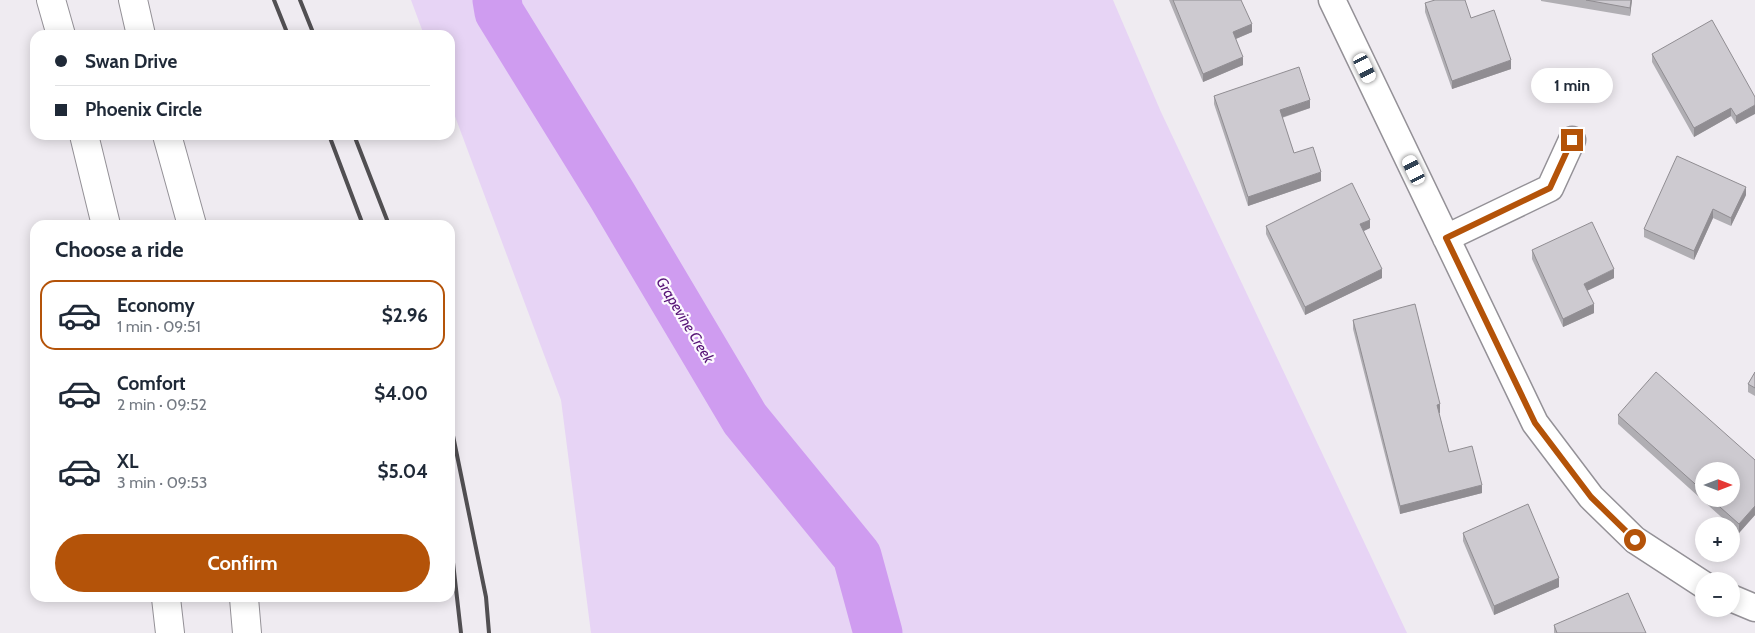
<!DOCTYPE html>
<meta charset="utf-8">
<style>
:root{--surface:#fff;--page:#f2f2f3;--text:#1f2937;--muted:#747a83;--line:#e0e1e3;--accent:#b45309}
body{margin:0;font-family:Cabin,sans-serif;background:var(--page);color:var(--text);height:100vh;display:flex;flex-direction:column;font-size:19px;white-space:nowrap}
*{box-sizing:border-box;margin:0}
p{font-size:16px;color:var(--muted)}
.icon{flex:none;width:28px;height:28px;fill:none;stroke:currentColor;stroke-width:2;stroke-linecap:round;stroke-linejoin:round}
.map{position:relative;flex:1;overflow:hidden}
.details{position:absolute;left:30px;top:220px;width:425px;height:382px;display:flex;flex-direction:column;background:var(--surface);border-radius:15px;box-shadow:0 2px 12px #0003}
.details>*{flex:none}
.guide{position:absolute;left:30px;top:30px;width:425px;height:110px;border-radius:15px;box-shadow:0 2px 12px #0003;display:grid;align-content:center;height:110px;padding:0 25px;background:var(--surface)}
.needle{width:32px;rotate:90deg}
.controls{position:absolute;left:1695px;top:462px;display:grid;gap:10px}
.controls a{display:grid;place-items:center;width:45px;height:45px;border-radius:50%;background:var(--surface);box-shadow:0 2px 12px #0003;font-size:25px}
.end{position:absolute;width:22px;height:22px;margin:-11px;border:6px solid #b45309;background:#fff;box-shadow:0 0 0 2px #fff}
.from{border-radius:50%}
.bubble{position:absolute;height:35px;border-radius:18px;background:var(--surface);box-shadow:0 2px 12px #0003;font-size:16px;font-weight:800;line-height:35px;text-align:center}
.car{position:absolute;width:15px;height:30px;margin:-15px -8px;border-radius:6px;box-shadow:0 0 4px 1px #0007;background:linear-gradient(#fff 24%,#345 0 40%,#fff 0 76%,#345 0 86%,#fff 0)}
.guide b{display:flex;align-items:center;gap:18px;height:48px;font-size:19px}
.guide b+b{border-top:1px solid var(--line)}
.guide i{width:12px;height:12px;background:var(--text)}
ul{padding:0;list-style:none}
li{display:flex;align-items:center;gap:15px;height:70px;margin:0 10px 8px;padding:0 15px;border:2px solid transparent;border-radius:15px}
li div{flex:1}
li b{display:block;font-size:19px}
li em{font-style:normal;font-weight:800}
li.current{border-color:var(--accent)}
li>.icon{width:45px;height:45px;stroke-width:1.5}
h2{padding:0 25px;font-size:22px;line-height:60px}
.button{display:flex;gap:10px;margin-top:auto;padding:10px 25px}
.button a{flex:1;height:58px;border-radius:30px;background:var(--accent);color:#fff;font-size:20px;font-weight:800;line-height:58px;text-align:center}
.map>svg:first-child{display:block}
.green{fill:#e7d4f5}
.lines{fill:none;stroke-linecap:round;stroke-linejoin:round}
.river{stroke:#cf9cf0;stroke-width:49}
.minor-casing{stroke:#949197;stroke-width:29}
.major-casing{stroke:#949197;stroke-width:30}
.minor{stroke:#fff;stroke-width:26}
.major{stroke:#fff;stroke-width:28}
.rail{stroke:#514f52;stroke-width:4}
.wall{fill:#b0aeb3;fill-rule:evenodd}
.shaded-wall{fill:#908d92}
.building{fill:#cdcad0;stroke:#908d92}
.route{stroke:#b45309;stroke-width:6}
.labels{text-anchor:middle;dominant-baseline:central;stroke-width:4.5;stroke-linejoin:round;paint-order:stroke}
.water-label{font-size:15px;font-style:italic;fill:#561376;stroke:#fcf8ff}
</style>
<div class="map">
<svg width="1755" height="633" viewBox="0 0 1755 633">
<rect width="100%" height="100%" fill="#efebf1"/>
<path class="green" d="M411,0H1113L1161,112L1407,633H591L561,400L450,103V35H424Z"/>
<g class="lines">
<path class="river" d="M497,0L499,12L612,195L745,419L857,556L878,633"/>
<g class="minor-casing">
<path id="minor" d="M1332,0L1535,423L1591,497L1635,540L1704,585
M1446,238L1550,188L1572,140
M1731,598L1755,608"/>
</g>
<g class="major-casing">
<path id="major" d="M51,0L61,35
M133,0L141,35
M84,135L106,225
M167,135L192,225
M166,598L170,633
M244,598L247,633"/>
</g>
<use href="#minor" class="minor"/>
<use href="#major" class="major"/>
<path class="rail" d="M274,0L288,35
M300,0L314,35
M329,135L363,225
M354,135L389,225
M450,421L486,597L489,633
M450,536L461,633"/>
</g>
<path class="wall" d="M1169,0H1241L1252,32L1236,39L1243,65L1203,82Z
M1541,0H1632L1630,16L1541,1Z
M1425,3L1471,18L1511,69L1452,89L1425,12Z
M1652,54L1755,97L1736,124L1731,116L1694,137L1652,62Z
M1214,96L1310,108L1282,118L1294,153L1321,181L1248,206L1214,104Z
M1746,195L1731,226L1713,218L1694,260L1644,237V229Z
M1266,226L1370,228L1363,231L1382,278L1305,315L1266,234Z
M1532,250L1614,278L1587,291L1594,313L1563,327L1532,259Z
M1353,320L1440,413H1439L1449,452L1482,493L1400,514L1353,329Z
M1755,372V396L1748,392V384Z
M1618,415L1755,460V515L1739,533L1618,424ZM1704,471L1731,499H1704Z
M1463,533L1559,587L1494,615L1463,541Z
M1554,625L1646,633H1554Z"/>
<path class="shaded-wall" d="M1631,0H1632L1630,16V8Z
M1252,24V32L1233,40V32Z
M1243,57V65L1203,82V74Z
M1511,60V69L1452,89V81Z
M1310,100V108L1280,118V110Z
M1755,105V114L1736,124V116Z
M1731,108V116L1694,137V128Z
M1321,172V181L1248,206V197Z
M1746,187V195L1731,226V218Z
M1713,209V218L1694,260V251Z
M1370,220V228L1360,233V224Z
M1382,269V278L1305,315V307Z
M1614,269V278L1584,292V284Z
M1594,304V313L1563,327V319Z
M1440,404V413H1437V405Z
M1482,485V493L1400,514V506Z
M1755,506V515L1739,533V524Z
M1559,578V587L1494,615V606Z"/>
<path class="building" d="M1173,0H1241L1252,24L1233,32L1243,57L1203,74Z
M1435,0H1465L1471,18L1494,10L1511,60L1452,81L1425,3Z
M1586,0H1631L1630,8Z
M1712,20L1755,97V105L1736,116L1731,108L1694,128L1652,54Z
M1299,67L1310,100L1280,110L1294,153L1313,147L1321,172L1248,197L1214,96Z
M1677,156L1746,187L1731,218L1713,209L1694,251L1644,229Z
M1352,183L1370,220L1360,224L1382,269L1305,307L1266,226Z
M1592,222L1614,269L1584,284L1594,304L1563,319L1532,250Z
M1415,304L1440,404L1437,405L1449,452L1472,446L1482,485L1400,506L1353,320Z
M1656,372L1755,460V506L1739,524L1711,499H1731V471H1704V492L1618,415Z
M1755,372V388L1748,384Z
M1528,504L1559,578L1494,606L1463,533Z
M1628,593L1646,633H1557L1554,625Z"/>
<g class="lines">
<path class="route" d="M1572,140L1550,188L1446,238L1535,423L1591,497L1635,540"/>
</g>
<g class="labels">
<g class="water-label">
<text transform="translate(685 320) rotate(59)">Grapevine Creek</text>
</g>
</g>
</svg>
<div class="controls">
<a><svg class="needle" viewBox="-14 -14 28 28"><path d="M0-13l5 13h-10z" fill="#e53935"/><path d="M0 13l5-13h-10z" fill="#747a83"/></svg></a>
<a>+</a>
<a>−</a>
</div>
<i class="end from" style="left:1635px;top:540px"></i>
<i class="end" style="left:1572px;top:140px"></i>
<div class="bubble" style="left:1531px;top:68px;width:82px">1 min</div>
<i class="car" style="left:1365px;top:68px;rotate:154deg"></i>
<i class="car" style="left:1414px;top:170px;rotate:334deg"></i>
<div class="guide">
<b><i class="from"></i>Swan Drive</b>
<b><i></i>Phoenix Circle</b>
</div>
<section class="details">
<h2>Choose a ride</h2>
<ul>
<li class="current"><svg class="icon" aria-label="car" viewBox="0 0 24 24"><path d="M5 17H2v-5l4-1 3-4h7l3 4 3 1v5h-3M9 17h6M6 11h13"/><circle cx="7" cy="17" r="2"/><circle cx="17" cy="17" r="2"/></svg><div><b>Economy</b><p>1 min · 09:51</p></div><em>$2.96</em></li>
<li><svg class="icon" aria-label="car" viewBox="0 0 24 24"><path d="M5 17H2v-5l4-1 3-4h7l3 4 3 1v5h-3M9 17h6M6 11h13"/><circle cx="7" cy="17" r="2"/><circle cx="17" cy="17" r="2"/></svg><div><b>Comfort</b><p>2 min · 09:52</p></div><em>$4.00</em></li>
<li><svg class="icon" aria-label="car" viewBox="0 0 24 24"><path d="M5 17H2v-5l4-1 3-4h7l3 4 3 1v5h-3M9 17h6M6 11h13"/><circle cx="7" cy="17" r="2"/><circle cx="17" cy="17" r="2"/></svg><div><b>XL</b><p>3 min · 09:53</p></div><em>$5.04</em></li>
</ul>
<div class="button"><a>Confirm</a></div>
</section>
</div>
